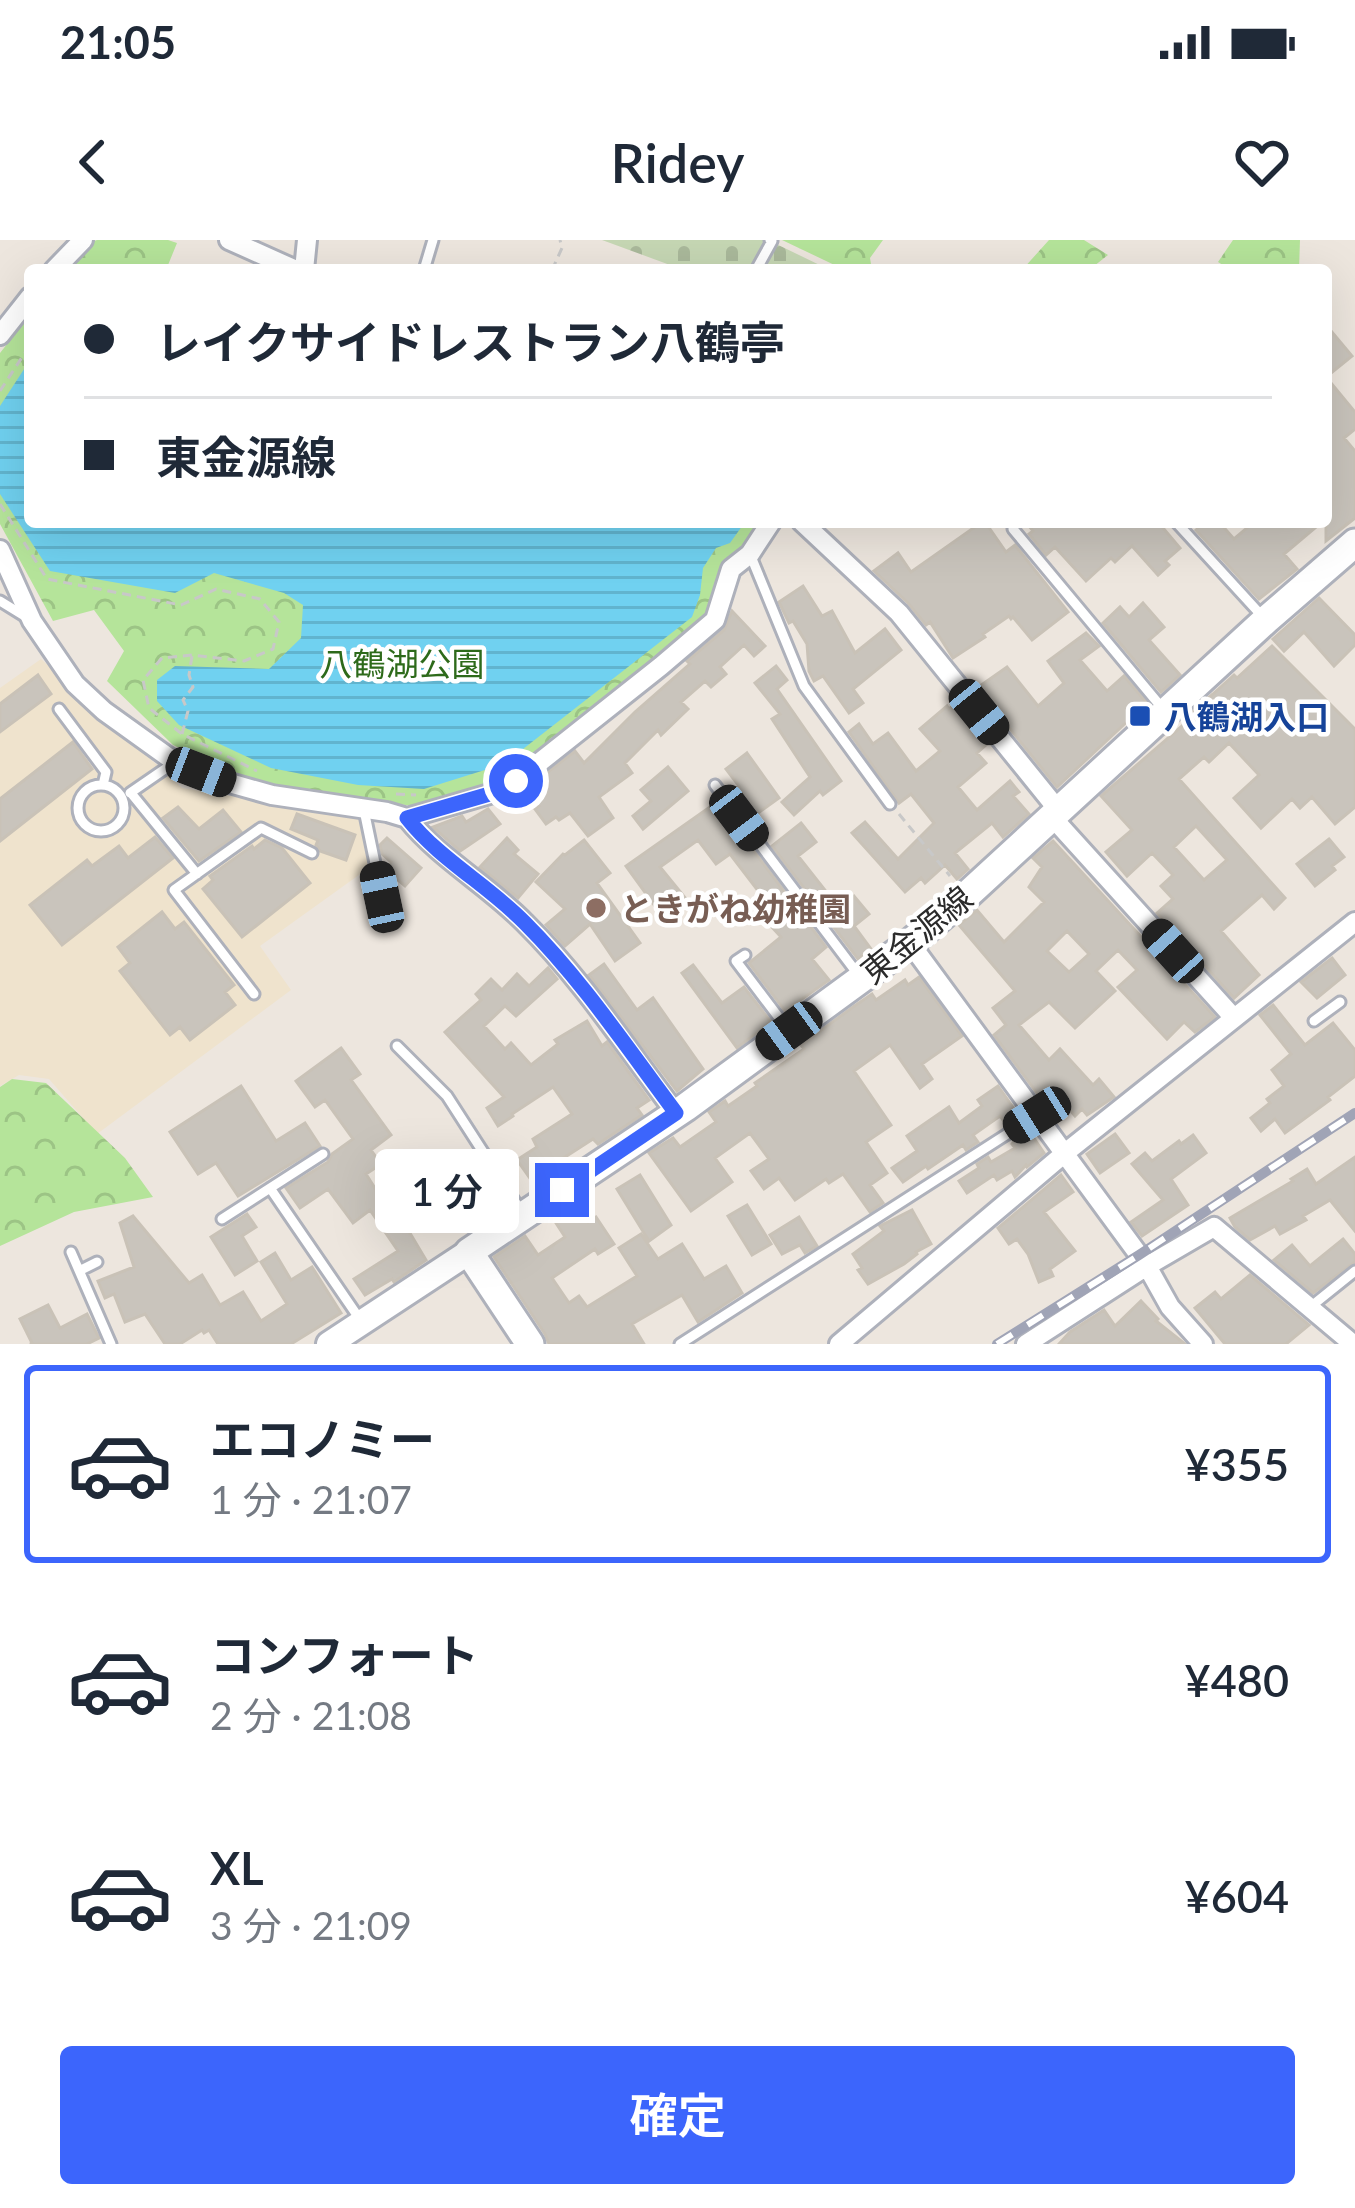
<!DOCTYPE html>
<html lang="ja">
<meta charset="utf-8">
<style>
:root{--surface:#fff;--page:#f6f6f7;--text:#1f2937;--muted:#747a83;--line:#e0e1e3;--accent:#3c65fc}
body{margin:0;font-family:Lato,"Noto Sans JP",sans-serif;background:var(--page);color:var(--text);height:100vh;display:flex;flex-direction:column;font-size:45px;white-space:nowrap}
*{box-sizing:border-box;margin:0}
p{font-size:39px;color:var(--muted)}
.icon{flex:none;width:66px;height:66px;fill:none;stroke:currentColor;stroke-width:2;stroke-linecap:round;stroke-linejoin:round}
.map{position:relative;height:1104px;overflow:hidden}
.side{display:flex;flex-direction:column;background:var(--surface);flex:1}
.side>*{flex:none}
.banner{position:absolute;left:24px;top:24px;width:1308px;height:264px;border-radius:12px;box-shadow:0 12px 48px #0002;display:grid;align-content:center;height:264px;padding:0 60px;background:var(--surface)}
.end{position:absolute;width:54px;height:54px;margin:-27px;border:15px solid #3c65fc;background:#fff;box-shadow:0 0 0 6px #fff}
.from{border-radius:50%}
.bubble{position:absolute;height:84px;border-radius:12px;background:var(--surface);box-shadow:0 12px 48px #0002;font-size:39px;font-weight:600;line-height:84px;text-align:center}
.car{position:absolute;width:36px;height:72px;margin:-36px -18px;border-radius:15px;box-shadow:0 0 9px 3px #0007;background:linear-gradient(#222 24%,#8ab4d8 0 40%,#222 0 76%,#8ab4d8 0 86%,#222 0)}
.banner b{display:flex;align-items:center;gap:42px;height:114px;font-size:45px}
.banner b+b{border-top:3px solid var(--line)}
.banner i{width:30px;height:30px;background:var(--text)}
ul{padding:21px 0 0;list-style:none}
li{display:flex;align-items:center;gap:36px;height:198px;margin:0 24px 18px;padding:0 36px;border:6px solid transparent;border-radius:12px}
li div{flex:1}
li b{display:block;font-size:45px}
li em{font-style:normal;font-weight:600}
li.current{border-color:var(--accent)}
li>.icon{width:108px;height:108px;stroke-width:1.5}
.button{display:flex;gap:24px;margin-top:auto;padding:24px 60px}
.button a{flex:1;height:138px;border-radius:12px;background:var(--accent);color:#fff;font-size:48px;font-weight:600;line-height:138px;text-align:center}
.status{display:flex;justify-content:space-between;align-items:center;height:84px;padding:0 60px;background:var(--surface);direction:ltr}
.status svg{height:33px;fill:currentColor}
header{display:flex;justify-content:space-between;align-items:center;height:156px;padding:0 60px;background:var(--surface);font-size:54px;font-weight:600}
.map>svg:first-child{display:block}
.education{fill:#efe3cd}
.forest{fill:url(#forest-crowns)}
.cemetery{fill:url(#cemetery-stones)}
.water{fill:url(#water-rules)}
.building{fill:#c9c4bc;stroke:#c9c2b7;stroke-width:3;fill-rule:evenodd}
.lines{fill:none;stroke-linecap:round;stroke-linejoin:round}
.service-casing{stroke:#aeb1bb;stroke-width:15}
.minor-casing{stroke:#aeb1bb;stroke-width:24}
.tertiary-casing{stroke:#aeb1bb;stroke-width:30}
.secondary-casing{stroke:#aeb1bb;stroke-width:33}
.path{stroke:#c8c8c8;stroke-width:3;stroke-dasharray:9 6;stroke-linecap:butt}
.service{stroke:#fff;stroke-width:9}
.minor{stroke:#fff;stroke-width:18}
.tertiary{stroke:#fff;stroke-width:24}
.secondary{stroke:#fff;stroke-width:27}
.rail-casing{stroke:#a0a4b6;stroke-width:10}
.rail{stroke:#fff;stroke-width:6;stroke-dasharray:18;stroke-linecap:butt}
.route{stroke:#3c65fc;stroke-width:15}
.transit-dot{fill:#1a4fb4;stroke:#fff;stroke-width:4.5}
.education-dot{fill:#8d6e63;stroke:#fff;stroke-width:4.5}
.labels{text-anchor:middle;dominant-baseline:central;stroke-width:9;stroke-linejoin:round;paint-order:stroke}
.park-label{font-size:33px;fill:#2d6a1a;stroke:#fff}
.transit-label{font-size:33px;font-weight:bold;fill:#164399;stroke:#fff;text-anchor:start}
.education-label{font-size:33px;font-weight:bold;fill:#785e54;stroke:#fff;text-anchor:start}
.street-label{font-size:33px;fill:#2b2b2b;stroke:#fff}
</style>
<div class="status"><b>21:05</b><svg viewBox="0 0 49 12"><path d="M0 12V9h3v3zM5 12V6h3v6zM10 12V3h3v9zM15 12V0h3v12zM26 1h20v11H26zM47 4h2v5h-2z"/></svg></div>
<header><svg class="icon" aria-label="back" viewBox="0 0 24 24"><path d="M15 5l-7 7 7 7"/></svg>Ridey<svg class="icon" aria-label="heart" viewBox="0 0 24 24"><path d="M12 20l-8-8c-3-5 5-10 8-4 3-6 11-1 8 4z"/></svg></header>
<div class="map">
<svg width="1355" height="1104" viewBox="0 0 1355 1104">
<defs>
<pattern id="forest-crowns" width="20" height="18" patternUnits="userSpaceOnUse" patternTransform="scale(3)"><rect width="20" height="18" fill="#b5e49a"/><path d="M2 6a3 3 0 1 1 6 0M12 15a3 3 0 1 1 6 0" fill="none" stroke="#9cc485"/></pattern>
<pattern id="cemetery-stones" width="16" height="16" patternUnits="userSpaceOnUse" patternTransform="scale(3)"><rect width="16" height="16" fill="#c6d7b4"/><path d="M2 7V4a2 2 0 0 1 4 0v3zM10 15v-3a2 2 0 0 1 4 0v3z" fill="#aab99b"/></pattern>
<pattern id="water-rules" width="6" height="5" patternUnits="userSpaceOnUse" patternTransform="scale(3)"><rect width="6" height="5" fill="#70d1f0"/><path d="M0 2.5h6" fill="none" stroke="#61b4ce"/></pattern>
</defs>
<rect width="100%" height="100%" fill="#ede6de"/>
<path class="education" d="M41,419L182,548L360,577L370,627L260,706L291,750L97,894L49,839L19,835L0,846V448Z"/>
<path class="forest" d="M97,0H168L177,3L166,30H66L86,4Z
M782,0H883L870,18L872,30H845Z
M1049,0H1084L1108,15L1089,30H1022Z
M1233,0H1300L1299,30H1231L1218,22Z
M30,75V282H759L757,291L727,324L709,376L514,535L414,566L267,548L173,505L107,441L124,411L94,370L53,381L0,284V113Z
M12,839L46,843L125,918L153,957L74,972L0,1006V847Z"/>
<path class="cemetery" d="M602,0H768L830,30H669L670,25Z"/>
<path class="water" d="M30,120V282H745L730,303L716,308L703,328L700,355L692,377L504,524L424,549L358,545L271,528L179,485L157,461V440L175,426L269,429L301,398L303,365L284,353L214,333L175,353L50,331L0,254V166Z"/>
<path class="building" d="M1326,85L1352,116L1326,137L1355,172V189L1344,198L1355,211V278L1326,301Z
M982,282H985L1006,312L1015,305L1068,372L1032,400L1013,377L1011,379L1009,376L983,394L985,397L953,418L930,382L926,385L908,363L874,331L898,313L911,332Z
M1026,282H1158L1180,308L1165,321L1169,325L1158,335L1132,306L1115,322L1111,318L1086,341L1055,307L1046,315L1029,294L1033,291Z
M1205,282H1219L1234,299L1254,282H1322L1284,314L1297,329L1259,359L1196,290Z
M803,346L822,376L832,371L855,413L885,389L901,410L853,449L863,463L849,473L823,436L814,441L809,431L807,404L793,381L789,383L779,362Z
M1319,358L1355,395V405L1334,426L1304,392L1284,411L1273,399Z
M1143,363L1164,387L1149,400L1180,435L1161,452L1103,383L1120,367L1129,377Z
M732,371L765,406L754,416L744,405L720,427L726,434L711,447L705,441L681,462L688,469L661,495L658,490L625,523L632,533L599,557L613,578L588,596L570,573L559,580L556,577L546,584L535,569L539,566L534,561L525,566L517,556L575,511L584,523L635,472L690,424L687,421L724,390Z
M1086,393L1099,406L1080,420L1107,451L1124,436L1147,463L1057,547L977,448L1007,427L1038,466L1064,443L1048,421Z
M1272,406L1355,489V567L1335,584L1312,557L1300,568L1292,559L1261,588L1234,558L1259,535L1229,503L1209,522L1204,517L1179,539L1285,658L1274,669L1262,655L1221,691L1259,735L1234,758L1157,673L1173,659L1161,646L1173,635L1152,613L1127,636L1106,612L1132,590L1101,556L1196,474L1193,471L1213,454L1234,435L1237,438ZM1196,586L1227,620L1204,640L1174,607Z
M776,426L787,440L777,449L841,541L823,555L820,551L794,575L782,562L810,537L772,479L780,474L755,443Z
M38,435L51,454L0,492V464Z
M955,464L987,504L977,513L986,523L958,547L977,570L1010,541L1019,552L1013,556L1029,574L1003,597L992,583L955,613L968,629L957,639L945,625L925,643L921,638L905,652L852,593L865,582L898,619L934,583L911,554L899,563L849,492L859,484L873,504L888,493L916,531L940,511L920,489L947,466L949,469Z
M73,502L92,529L0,601V559Z
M747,513L779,558L751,578L731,552L739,546L726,529Z
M668,527L688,551L643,589L633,576L651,561L641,550Z
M717,562L826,707L812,719L829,740L785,771L749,723L781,697L759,673L769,665L730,614L716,624L698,600L660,627L687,660L665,680L626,626Z
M178,567L199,589L223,570L241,592L199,621L163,578Z
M488,569L500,584L460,611L433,587L462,576L466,582Z
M297,574L355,595L346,620L320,611L316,605L318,600L291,589Z
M801,583L816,602L798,616L839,668L854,656L869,674L854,686L871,709L858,719L772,606Z
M155,597L173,618L62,705L30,665L87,620L92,626L119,606L128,618Z
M387,598L421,628L405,646L385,629L391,622L382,614L380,605Z
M507,598L518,610L514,614L538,634L518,658L480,627Z
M1329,599L1344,617L1332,626L1335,630L1315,646L1297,624Z
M265,600L282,608L310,643L242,697L203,649L213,640L210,636L252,606L254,609Z
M584,600L610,633L597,643L640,703L615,721L590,684L565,706L546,685L565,669L536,642L563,614L565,615Z
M1053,601L1215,777L1195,792L1184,782L1167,799L1118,747L1137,730L1118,710L1096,731L1115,751L1075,788L1049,762L1019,785L1049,820L1060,809L1093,845L1099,839L1114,857L1087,875L1082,869L1075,876L1054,851L1042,860L994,795L1006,785L993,768L1015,751L959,685L977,670L1004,702L1044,662L1029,647L1042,627L1033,618ZM1067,691L1089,714L1069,732L1047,711Z
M162,672L175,689L184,682L234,745L225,752L235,765L190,800L180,787L170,795L120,731L130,723L118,707Z
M1332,718L1345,735L1317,758L1301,742Z
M604,724L637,770L653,758L703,829L677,851L589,735Z
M693,725L722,763L744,747L771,782L737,808L682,733Z
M548,728L557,739L516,776L505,766L484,786L505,809L511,803L531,825L558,804L555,800L587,781L602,806L607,802L649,860L637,868L642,875L598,904L593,899L548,928L551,933L534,944L517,920L537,907L533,899L572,874L553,847L512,874L513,876L498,886L487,868L504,857L445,792L481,760L476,754L491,739L502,750L517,734L529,746Z
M919,737L962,796L922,824L932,839L920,848L890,805L854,831L891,885L866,902L887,933L870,945L883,963L870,972L843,934L829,943L826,939L795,960L779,938L764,949L751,931L769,919L750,893L715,918L732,942L691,971L649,913L673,898L680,907L716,882L709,872L725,861L728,866L757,846L755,843L804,809L801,805L853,767L872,754L876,760L905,740L908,745Z
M1273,765L1305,805L1333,783L1355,810V836L1328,857L1330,860L1285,893L1275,879L1261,891L1251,878L1270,863L1267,859L1284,846L1272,830L1291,814L1260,775Z
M341,808L360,834L351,840L391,895L371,910L381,924L366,934L390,972L395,968L426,1020L394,1042L392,1039L365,1055L354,1039L398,1011L370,970L353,983L328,949L300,968L286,948L328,922L332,914L353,899L325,860L315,867L296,841Z
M241,846L276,901L305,883L320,906L238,956L216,923L198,934L170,892Z
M998,846L1019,876L1006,884L1000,876L973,895L978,902L966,910L963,905L928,929L926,926L903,942L892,928L917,911L907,896L949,867L959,883L982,866L978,860Z
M1029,891L1044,913L1027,927L1026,925L1015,937L1012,931L997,940L994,935L967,953L959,941L979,928L977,924L988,917L991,922L1015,908L1012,904L1016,899Z
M1115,894L1129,913L1100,933L1087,914Z
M1193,895L1206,913L1171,939L1188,965L1142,996L1131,982L1163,960L1132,924L1145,913L1152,921L1179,901L1181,904Z
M1355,917V991L1330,960L1303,976L1306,980L1280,994L1275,986L1250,1000L1235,987L1230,978L1293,941L1291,939L1307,929L1316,944Z
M640,935L671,985L649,1001L617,949Z
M1061,935L1073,952L1044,972L1075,1011L1050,1029L1053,1036L1039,1042L1028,1014L1017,999L1009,1004L998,988Z
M576,965L588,982L596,977L614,1004L598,1014L595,1009L552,1038L569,1063L579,1056L587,1067L637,1036L619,1008L641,994L658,1019L682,1004L704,1039L726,1026L742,1053L698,1082L682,1055L632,1084L644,1104H549L545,1094L494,1017L525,996L538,1015L565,997L554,980Z
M747,965L771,1004L752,1015L728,976Z
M912,970L931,1004L916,1012L917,1014L904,1024L868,1044L858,1030L862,1028L853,1014L884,991L880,986Z
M247,974L256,987L242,996L257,1021L235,1035L211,997Z
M133,976L189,1043L202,1035L220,1065L243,1052L261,1081L287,1064L261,1022L275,1013L291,1040L312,1027L341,1073L291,1104H218L209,1090L204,1093L202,1090L180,1104H165L145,1074L125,1082L114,1054L105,1058L98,1041L134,1027L120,983Z
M799,977L817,1006L805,1013L800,1005L782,1014L770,995Z
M1343,999L1355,1014V1022L1313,1053L1274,1020L1292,1005L1310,1026Z
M1250,1035L1309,1085L1286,1104H1225L1195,1068L1215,1052L1221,1059Z
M1141,1061L1158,1079L1156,1081L1185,1104H1059L1070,1092L1104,1070L1115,1086Z
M48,1065L60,1088L87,1074L99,1098L87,1104H30L32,1103L20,1079Z"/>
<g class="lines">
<g class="service-casing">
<path id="service" d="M424,30L433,0
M756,30L772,1L770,0
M1176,282L1262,376
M1013,289L1163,469
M750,314L804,446L890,564
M0,361L26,377
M59,469L106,532L103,545
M78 568a23 23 0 1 1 46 0a23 23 0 1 1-46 0Z
M715,545L860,737
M130,553L175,522
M131,553L197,634
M364,570L382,657
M745,715L736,721L786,787
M254,754L174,650L261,588L312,613
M1314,781L1340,762
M397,806L447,856L523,974
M270,948L359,1078
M222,979L323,914
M71,1012L111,1104
M81,1030L97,1022
M1309,1068L1355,1031
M680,1104L1037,875"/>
</g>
<g class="minor-casing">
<path id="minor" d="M229,0L296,30
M54,30L83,0
M304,30L307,0
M0,95L30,57
M802,282L899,373L1059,571
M0,310L32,381L75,444L104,471L175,522L226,542L272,555L387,572L407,578L493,553L516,541L661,426L715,380L731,329L750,314L771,282
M1052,577L1234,778
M407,578C440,619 488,645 525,683C582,739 627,809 676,873
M910,703L1147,1026L1170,1067L1203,1104
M839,1104L1065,913L1355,682
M1026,1104L1147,1026L1214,987L1353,1104"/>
</g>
<g class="tertiary-casing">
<path id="tertiary" d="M329,1104L469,1012"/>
</g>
<g class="secondary-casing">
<path id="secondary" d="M530,1104L469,1012L686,867L910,703L967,655L1266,380L1355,303"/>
</g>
<path class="path" d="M552,30L562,8L560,0
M0,151L30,105
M0,264L47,339L181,365L216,349L260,359L279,382L273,409L244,421L192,415L162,418L143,440L149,468L182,494L257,531
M182,494L188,471L183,460L193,447L189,435L192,416
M396,554L416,555
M899,574L950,636"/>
<use href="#service" class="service"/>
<use href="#minor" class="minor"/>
<use href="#tertiary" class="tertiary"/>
<use href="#secondary" class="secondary"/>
<g class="rail-casing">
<path id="rail" d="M997,1104L1139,1015L1355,873"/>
</g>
<use href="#rail" class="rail"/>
</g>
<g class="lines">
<path class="route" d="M516,541L493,553L407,578C439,619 488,645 525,683C582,740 628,809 676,873L562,950"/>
</g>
<rect class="transit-dot" x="1128" y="464" width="24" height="24" rx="6"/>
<circle class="education-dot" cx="596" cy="668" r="12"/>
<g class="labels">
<g class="park-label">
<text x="402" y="423">八鶴湖公園</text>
</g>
<g class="transit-label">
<text x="1164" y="476">八鶴湖入口</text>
</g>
<g class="education-label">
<text x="620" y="668">ときがね幼稚園</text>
</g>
<g class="street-label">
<text transform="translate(916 694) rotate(-39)">東金源線</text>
</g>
</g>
</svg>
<i class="end from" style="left:516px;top:541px"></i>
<i class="end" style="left:562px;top:950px"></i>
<div class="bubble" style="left:375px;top:909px;width:144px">1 分</div>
<i class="car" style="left:979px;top:472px;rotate:141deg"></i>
<i class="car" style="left:201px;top:532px;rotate:111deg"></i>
<i class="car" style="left:739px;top:578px;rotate:143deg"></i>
<i class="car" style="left:382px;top:657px;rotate:348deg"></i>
<i class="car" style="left:1173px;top:711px;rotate:318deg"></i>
<i class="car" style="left:789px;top:791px;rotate:234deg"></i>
<i class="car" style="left:1037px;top:875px;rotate:238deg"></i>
<div class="banner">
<b><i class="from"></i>レイクサイドレストラン八鶴亭</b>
<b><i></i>東金源線</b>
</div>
</div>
<section class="side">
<ul>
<li class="current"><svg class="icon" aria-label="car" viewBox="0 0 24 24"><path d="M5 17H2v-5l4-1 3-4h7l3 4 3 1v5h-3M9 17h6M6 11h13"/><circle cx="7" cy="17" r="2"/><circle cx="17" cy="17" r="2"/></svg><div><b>エコノミー</b><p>1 分 · 21:07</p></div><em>¥355</em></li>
<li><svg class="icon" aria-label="car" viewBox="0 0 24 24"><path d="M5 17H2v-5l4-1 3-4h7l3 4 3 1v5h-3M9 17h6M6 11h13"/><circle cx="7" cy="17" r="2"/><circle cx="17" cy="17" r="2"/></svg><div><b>コンフォート</b><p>2 分 · 21:08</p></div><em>¥480</em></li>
<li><svg class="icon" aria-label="car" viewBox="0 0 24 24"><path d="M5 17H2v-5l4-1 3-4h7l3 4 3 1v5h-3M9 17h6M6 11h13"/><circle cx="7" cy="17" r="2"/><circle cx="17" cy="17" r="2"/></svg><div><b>XL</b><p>3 分 · 21:09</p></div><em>¥604</em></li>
</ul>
<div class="button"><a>確定</a></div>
</section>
